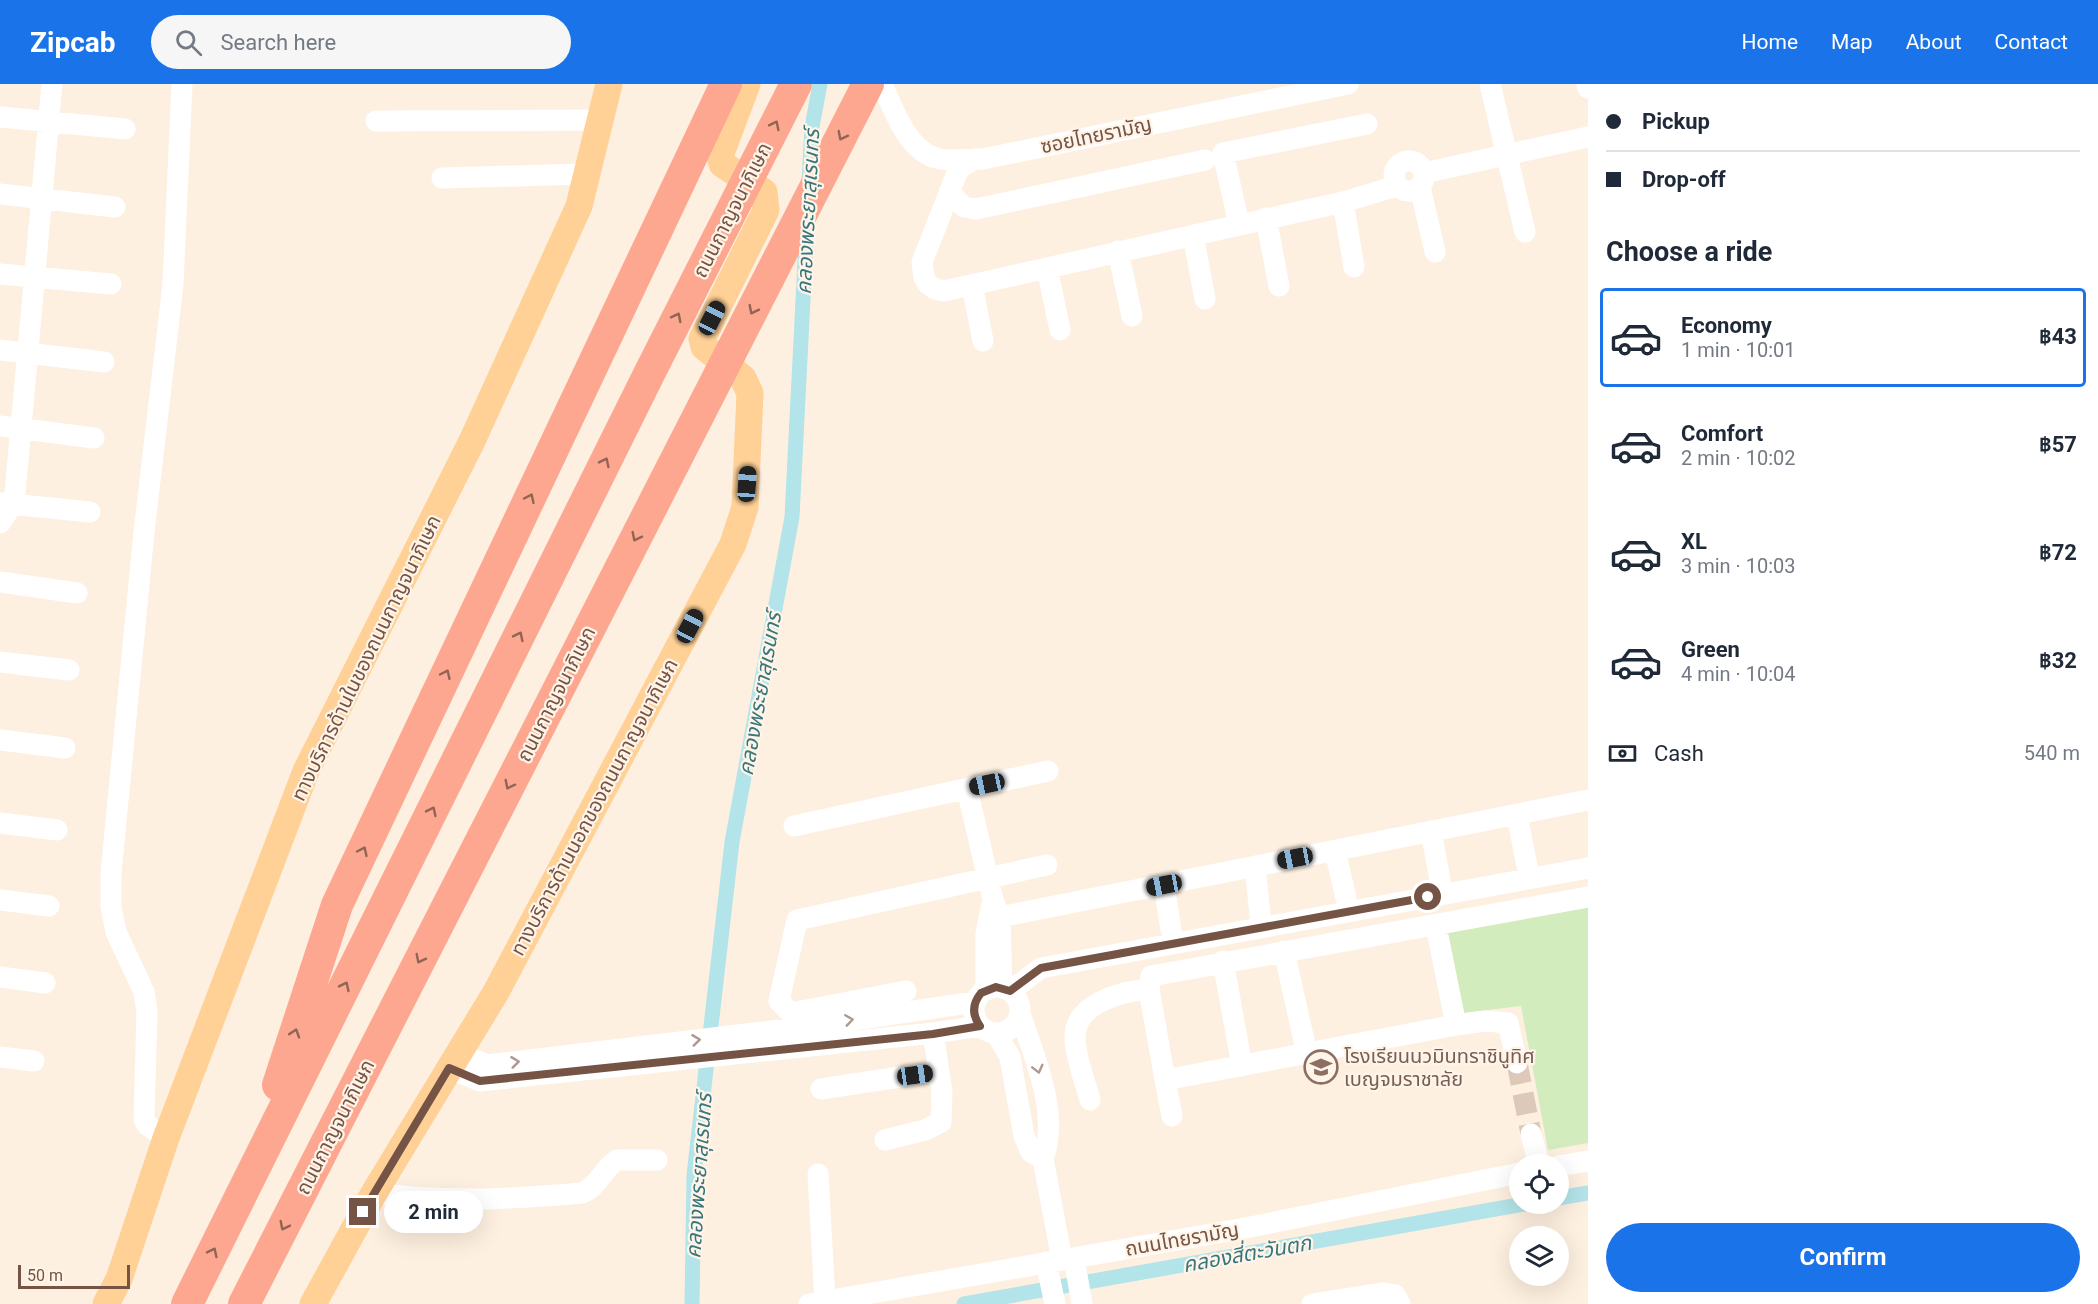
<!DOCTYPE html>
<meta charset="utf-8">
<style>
:root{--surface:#fff;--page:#f6f6f7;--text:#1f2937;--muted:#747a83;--line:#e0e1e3;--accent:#1a73e8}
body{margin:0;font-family:Roboto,"Noto Sans Thai",sans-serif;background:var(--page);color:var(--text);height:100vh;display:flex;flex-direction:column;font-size:22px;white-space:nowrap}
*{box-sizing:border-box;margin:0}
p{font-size:20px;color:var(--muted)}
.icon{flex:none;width:33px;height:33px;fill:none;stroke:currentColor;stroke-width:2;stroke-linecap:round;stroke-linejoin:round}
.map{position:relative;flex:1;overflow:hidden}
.details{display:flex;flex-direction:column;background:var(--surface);width:510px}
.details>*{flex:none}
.banner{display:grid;align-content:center;height:132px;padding:0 18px;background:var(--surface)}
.tools{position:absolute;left:1509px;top:1070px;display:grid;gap:12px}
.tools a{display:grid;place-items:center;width:60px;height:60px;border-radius:50%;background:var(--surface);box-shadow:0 6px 24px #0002;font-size:30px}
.scale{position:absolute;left:18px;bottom:15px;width:112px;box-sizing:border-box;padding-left:6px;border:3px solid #765445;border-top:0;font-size:16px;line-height:21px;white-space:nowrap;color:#765445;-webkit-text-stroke:4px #fff4e8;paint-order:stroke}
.end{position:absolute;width:27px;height:27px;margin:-14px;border:8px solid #765445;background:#fff;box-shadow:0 0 0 3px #fff}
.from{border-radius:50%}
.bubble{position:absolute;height:42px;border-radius:21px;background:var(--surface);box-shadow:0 6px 24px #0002;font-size:20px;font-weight:700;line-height:42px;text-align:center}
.car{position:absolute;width:18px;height:36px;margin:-18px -9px;border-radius:8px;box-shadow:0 0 4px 2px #0007;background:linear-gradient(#222 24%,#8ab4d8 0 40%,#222 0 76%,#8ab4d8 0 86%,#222 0)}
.banner b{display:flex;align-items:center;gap:21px;height:57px;font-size:22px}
.banner b+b{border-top:2px solid var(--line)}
.banner i{width:15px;height:15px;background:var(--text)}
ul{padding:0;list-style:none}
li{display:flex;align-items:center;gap:18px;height:99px;margin:0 12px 9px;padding:0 6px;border:3px solid transparent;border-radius:6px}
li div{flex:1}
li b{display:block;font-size:22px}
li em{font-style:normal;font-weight:700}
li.current{border-color:var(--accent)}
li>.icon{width:54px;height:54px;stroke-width:1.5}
h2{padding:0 18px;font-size:27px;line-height:72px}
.pay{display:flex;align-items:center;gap:15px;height:66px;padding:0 18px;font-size:22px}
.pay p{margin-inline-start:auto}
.primary-button{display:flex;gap:12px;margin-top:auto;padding:12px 18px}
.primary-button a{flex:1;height:69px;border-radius:36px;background:var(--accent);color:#fff;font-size:24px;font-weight:700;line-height:69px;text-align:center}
header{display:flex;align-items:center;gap:36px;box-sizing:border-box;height:84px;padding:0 30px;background:var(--accent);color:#fff}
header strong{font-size:28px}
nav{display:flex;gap:33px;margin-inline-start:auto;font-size:21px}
.search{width:420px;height:54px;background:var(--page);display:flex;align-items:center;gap:15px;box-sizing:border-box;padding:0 21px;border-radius:33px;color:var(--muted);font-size:22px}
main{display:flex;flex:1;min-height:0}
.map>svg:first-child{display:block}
.green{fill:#d3ecbd}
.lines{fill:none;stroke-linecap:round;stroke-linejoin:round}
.canal{stroke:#b3e4e9;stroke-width:15}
.minor-tunnel{stroke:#dcc9b9;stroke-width:21;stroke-dasharray:21 10;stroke-linecap:butt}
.minor{stroke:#fff;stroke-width:21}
.major{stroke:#ffd196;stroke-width:27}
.highway{stroke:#fda791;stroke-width:32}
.oneway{stroke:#916554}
.oneway2{stroke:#ad988f}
.route{stroke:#765445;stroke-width:8}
.labels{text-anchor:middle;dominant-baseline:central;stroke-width:4.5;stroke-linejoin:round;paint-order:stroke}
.street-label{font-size:20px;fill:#765445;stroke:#fff4e8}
.education-label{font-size:20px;fill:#785e54;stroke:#fff4e8;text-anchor:start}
.water-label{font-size:21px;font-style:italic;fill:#38767d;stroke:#fff4e8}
</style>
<header>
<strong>Zipcab</strong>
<div class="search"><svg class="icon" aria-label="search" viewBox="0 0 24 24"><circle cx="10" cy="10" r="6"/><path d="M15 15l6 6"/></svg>Search here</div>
<nav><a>Home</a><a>Map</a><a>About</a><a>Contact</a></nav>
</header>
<main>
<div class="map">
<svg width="1588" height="1220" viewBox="0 0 1588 1220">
<rect width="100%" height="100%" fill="#fef0e0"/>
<path class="green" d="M1588,823V1059L1548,1066L1521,922L1463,929L1447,849Z"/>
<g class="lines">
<path class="canal" d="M809,98L812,43L820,0
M1558,1114L1588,1109
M692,1220L694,1091L732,758L792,433L807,137
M964,1220L1530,1119"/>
<path class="minor-tunnel" d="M1517,979L1531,1050"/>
<path class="minor" d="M882,0C893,24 907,66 936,74C950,78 969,75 983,75L1348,0
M1490,0L1525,148
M1587,0L1588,4
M0,33L125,45
M376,37L600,36
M975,75L961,83L957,89L922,178L924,194L928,200L935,205L944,207L1343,118L1397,102
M1394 92a15 15 0 1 1 30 0a15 15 0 1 1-30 0Z
M1424,89L1588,53
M442,94L586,90
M1420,103L1435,168
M949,108L964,123L976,125L1205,76
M0,110L115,123
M1343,118L1354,183
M1266,134L1279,202
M1239,140L1223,69L1367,40
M1193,151L1205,215
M1118,167L1132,232
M1047,184L1060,246
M0,190L111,200
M972,201L983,257
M0,266L104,278
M0,342L94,354
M1,419L90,428
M0,439L13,420L15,409L52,0
M0,498L77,509
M0,578L69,586
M0,656L65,664
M967,705L993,816L1000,833L1002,904
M1517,731L1527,782
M0,739L57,746
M794,742L1048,687
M1431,747L1440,796
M1335,767L1346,814
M1255,782L1260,831
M1164,801L1171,846
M0,816L49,822
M1000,833L1588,716
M1436,842L1456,941L1165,996L1149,905L1151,892L1588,813
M1284,867L1307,970
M1223,877L1242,982
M0,893L45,899
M974 926a23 23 0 1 1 46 0a23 23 0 1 1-46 0Z
M986,906V849L992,820
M906,907L791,929L779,917L797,836L1047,781
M1010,907L1041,884L1588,784
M1020,929C1034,973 1060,1029 1043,1075L1062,1176
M1456,941L1485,937L1508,939L1517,979
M996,949L1010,973L1024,1052L1031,1068L1043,1075
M459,969L487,981L813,942L975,918
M0,973L34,977
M449,984L480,997L933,949L980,942
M1165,996L1172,1032
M821,1005L939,987
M1090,1016C1085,997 1076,975 1075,956C1073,919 1120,908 1149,905
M1531,1050L1539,1080
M166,1054L147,1041L144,1035L147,927L144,908L116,848L111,823V789L144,448L173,200L182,0
M885,1056L925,1046L941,1038L942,1008L933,949
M1558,1082L1588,1077
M818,1090L825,1217
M374,1109C444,1119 512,1115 582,1109C598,1103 602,1086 617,1076H657
M1074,1174L1082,1220
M1046,1178L1055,1220
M809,1220L1240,1145L1520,1089
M1312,1220L1382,1209L1395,1211L1400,1220"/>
<path class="major" d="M106,1220L119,1195L166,1054L306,687L472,357L579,122L609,0
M313,1220L374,1109L496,908L733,460L745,423L750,309L743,294L704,263L702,255L766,126L764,108L722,80L720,72L747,0"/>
<path class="highway" d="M278,1001L337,821L726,0
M187,1220L651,286L796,0
M244,1220L868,0"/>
</g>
<defs><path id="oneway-chevron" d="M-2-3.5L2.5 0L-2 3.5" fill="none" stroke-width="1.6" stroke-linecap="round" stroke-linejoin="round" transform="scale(1.5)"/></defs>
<g class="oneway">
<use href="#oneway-chevron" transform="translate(775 41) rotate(-63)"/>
<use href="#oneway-chevron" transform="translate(842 52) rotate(117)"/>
<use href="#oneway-chevron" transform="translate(753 226) rotate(117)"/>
<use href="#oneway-chevron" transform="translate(677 233) rotate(-63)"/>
<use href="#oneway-chevron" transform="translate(605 378) rotate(-64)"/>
<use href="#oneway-chevron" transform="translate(530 414) rotate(-65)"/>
<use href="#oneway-chevron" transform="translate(636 453) rotate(117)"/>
<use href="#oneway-chevron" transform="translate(519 552) rotate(-64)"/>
<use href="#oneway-chevron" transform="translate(446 590) rotate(-65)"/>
<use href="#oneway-chevron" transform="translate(509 701) rotate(117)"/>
<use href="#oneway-chevron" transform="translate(432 727) rotate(-64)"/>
<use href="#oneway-chevron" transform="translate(363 767) rotate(-65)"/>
<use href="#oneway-chevron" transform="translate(420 875) rotate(117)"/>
<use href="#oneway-chevron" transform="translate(345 902) rotate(-64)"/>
<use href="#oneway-chevron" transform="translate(295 949) rotate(-72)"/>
<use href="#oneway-chevron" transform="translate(284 1142) rotate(117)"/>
<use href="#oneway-chevron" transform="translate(213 1168) rotate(-64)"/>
</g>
<g class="oneway2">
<use href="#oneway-chevron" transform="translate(849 936) rotate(-8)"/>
<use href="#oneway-chevron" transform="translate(696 956) rotate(-7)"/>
<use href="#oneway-chevron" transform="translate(515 978) rotate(-7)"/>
<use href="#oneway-chevron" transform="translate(1038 985) rotate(76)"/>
</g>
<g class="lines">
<path class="route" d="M363,1128L449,984L480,997L933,950L980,942C972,931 972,920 981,909L996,903L1010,907L1041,884L1428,813"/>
</g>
<defs>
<g id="school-ring" transform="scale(1.725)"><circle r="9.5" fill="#fff4e8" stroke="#8d6e63" stroke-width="1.5"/><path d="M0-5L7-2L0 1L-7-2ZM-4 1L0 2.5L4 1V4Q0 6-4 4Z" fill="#8d6e63"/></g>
</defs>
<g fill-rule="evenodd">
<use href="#school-ring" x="1321" y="983"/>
</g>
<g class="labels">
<g class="street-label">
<text transform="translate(1096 51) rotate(-12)">ซอยไทยรามัญ</text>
<text transform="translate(732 126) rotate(-63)">ถนนกาญจนาภิเษก</text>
<text transform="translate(366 574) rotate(-64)">ทางบริการด้านในของถนนกาญจนาภิเษก</text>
<text transform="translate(556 610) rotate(-63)">ถนนกาญจนาภิเษก</text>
<text transform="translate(594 723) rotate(-62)">ทางบริการด้านนอกของถนนกาญจนาภิเษก</text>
<text transform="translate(335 1043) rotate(-63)">ถนนกาญจนาภิเษก</text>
<text transform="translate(1182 1155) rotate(-10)">ถนนไทยรามัญ</text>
</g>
<g class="education-label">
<text x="1344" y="972">โรงเรียนนวมินทราชินูทิศ<tspan x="1344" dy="23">เบญจมราชาลัย</tspan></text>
</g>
<g class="water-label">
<text transform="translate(808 128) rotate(-87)">คลองพระยาสุเรนทร์</text>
<text transform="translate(760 610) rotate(-80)">คลองพระยาสุเรนทร์</text>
<text transform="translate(699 1092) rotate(-86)">คลองพระยาสุเรนทร์</text>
<text transform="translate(1247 1170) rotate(-10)">คลองสี่ตะวันตก</text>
</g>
</g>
</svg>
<div class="tools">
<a><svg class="icon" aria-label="locate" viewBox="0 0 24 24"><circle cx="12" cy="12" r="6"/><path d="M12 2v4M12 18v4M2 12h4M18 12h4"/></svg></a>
<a><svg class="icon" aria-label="layers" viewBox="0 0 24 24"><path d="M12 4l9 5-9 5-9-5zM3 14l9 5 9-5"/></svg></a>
</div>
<div class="scale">50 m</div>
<i class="end from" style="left:1428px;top:813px"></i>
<i class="end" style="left:363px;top:1128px"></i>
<div class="bubble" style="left:384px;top:1107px;width:99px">2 min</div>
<i class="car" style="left:712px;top:234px;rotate:27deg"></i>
<i class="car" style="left:747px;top:400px;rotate:4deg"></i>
<i class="car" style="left:690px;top:542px;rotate:28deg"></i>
<i class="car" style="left:987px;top:700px;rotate:258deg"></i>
<i class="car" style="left:1295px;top:774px;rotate:259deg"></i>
<i class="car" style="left:1164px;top:801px;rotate:259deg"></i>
<i class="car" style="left:915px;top:991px;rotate:82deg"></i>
</div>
<section class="details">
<div class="banner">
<b><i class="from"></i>Pickup</b>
<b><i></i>Drop-off</b>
</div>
<h2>Choose a ride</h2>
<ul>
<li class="current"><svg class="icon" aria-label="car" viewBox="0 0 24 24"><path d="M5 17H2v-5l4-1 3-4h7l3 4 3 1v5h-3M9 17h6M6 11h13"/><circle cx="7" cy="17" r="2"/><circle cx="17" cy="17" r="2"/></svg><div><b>Economy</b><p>1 min · 10:01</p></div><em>฿43</em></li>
<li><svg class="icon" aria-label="car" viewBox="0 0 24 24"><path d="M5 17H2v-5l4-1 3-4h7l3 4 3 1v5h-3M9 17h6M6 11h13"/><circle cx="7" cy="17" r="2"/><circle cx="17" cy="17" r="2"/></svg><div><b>Comfort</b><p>2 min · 10:02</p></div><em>฿57</em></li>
<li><svg class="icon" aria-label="car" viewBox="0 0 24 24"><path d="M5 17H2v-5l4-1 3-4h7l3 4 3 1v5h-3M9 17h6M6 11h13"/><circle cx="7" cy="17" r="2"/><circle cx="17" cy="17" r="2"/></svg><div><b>XL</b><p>3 min · 10:03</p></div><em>฿72</em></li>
<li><svg class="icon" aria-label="car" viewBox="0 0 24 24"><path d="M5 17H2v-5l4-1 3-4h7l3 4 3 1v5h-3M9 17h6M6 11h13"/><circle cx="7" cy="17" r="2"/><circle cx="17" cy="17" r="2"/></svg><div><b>Green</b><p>4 min · 10:04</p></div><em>฿32</em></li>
</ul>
<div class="pay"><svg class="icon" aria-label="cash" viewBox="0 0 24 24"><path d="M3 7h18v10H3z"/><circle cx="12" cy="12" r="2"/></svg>Cash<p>540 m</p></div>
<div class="primary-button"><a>Confirm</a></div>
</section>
</main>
